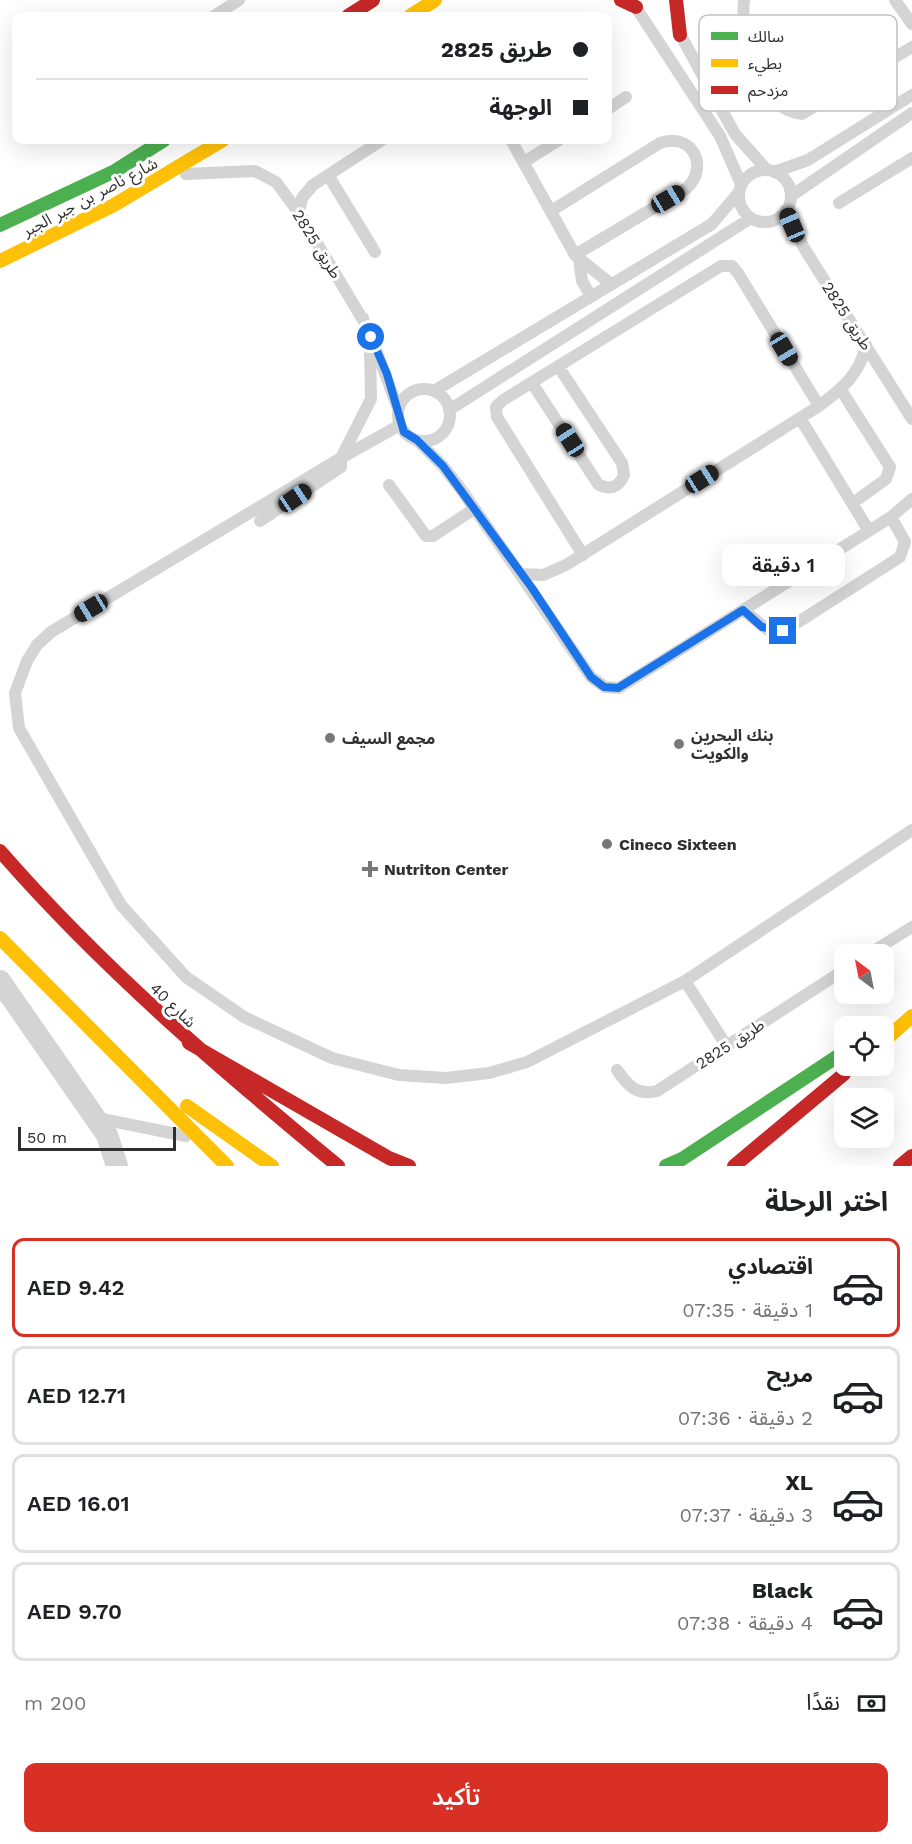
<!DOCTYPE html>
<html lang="ar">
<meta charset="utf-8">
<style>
:root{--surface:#fff;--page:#f2f2f2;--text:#202124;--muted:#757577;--line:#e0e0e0;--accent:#d93025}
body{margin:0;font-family:"Work Sans","Noto Sans Arabic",sans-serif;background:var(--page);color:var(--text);direction:rtl;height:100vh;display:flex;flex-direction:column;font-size:22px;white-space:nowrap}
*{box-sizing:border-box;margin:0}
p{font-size:20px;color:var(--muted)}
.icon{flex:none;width:33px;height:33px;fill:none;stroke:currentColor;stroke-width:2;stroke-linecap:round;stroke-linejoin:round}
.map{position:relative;height:1166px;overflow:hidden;direction:ltr}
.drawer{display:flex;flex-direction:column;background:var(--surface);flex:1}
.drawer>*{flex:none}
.hud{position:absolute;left:12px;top:12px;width:600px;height:132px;border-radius:12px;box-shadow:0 6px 24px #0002;direction:rtl;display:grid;align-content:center;height:132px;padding:0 24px;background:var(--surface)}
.needle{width:39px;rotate:328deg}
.buttons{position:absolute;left:834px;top:944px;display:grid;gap:12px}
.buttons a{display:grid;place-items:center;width:60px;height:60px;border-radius:12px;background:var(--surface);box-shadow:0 6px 24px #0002;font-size:30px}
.scale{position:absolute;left:18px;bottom:15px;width:158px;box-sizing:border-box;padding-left:6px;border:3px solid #303030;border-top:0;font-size:16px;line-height:21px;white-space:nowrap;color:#303030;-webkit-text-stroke:4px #fff;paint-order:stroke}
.end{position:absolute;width:27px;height:27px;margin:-14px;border:8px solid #1a73e8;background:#fff;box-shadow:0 0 0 3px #fff}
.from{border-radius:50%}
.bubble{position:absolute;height:42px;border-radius:12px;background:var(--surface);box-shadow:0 6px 24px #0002;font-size:20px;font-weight:600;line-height:42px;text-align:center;direction:rtl}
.car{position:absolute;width:18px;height:36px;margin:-18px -9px;border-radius:8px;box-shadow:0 0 4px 2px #0007;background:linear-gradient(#222 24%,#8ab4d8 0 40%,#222 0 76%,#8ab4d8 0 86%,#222 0)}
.hud b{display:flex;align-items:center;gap:21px;height:57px;font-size:22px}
.hud b+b{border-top:2px solid var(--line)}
.hud i{width:15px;height:15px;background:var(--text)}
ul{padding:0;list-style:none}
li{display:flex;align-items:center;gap:18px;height:99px;margin:0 12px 9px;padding:0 12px;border:3px solid var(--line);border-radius:12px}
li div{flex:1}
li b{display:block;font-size:22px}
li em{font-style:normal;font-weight:600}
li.on{border-color:var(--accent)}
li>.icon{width:54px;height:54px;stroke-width:1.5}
h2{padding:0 24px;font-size:27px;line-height:72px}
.pay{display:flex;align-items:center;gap:15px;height:66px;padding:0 24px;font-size:22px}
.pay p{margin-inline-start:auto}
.cta{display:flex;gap:12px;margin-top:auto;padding:12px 24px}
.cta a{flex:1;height:69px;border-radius:12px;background:var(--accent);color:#fff;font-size:24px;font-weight:600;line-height:69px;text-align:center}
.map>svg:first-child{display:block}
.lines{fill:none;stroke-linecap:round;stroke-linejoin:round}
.lane{stroke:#d4d4d4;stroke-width:12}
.street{stroke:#d4d4d4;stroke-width:22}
.fast{stroke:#4caf50;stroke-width:14}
.slow{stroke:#ffc107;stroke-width:14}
.jam{stroke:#c62828;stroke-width:14}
.route{stroke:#1a73e8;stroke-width:8}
.poi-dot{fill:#787878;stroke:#fff;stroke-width:2}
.labels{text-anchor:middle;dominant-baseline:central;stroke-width:6;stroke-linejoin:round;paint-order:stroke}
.street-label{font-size:16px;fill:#303030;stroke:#fff}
.poi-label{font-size:16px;font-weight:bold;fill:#303030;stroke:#fff;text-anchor:start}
.key{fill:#fff;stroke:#c1c1c1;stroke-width:1.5}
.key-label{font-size:16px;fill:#303030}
</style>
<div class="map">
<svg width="912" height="1166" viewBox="0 0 912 1166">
<rect width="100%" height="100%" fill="#fff"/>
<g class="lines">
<path class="lane" d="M744,0C740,39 755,109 802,114L912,47
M895,0L912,24
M637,9L720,136L741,184
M214,16L239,0
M681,36L735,134L767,170
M608,109L626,97
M511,140L575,255L611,284
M524,162L559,140
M739 196a26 26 0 1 1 52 0a26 26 0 1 1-52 0Z
M774,172L808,160L912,95
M186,174L255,171L276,182L299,213L366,325
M328,175L375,252
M791,196L912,113
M839,203L912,158
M786,210L804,248L912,419
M551,211L660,143C691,132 710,165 687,188L575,255
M299,213L302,198L313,185L382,140
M579,259L582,281L591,296
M363,318L370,350L371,399L341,458L51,632L37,645L27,661L15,693L19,728L121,905L186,977L244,1017L332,1058L399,1075L446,1078L489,1073L527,1062L685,981L912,830
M373,341L398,409
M532,383L598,484C610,491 619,487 624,475L622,463L558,366
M398 415a26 26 0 1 1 52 0a26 26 0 1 1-52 0Z
M841,390L890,467L886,479L853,503
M434,391L712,224L739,192
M449,410L751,218
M800,418L869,531
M417,440L443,466L463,492L591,677L605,687L619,688L891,517L912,499
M389,485L426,536H433L474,509
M260,521L341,467V458L400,425
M583,555L497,417L496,407L503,400L721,266H732L738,273L819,406
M522,574L543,575L566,565L819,406C842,389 860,374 866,345
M743,610L768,630L789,628L900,557L905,542L891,517
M869,954L912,927
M685,981L726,1045
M617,1070C628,1086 637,1096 657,1091L844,970
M97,1118L186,1136"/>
<path class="street" d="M0,981L107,1135L117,1166"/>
<path class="fast" d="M0,225L115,171L164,140
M666,1166L682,1159L844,1052"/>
<path class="slow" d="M410,16L435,0
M0,261L114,205L223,140
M0,938L227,1166
M884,1041L912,1016
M187,1106L272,1166"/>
<path class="jam" d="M621,0L636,7
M676,0L680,35
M348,16L373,0
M0,851C102,968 218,1067 338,1166
M189,1043L389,1158L409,1166
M734,1166L844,1074
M900,1166L912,1156"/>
</g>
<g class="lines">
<path class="route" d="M371,337L387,374L404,432L417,440L443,466L532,588L591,677L604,687L618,688L743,610L762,627L783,631"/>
</g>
<g class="poi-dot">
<circle cx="330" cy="738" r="6"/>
<circle cx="679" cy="744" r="6"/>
<circle cx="607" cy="844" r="6"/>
<path d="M367 860h6v6h6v6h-6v6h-6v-6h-6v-6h6z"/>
</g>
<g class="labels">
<g class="street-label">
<text transform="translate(90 197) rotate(-28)">شارع ناصر بن جبر الجبر</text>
<text transform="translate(317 244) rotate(58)">طريق 2825</text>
<text transform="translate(847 316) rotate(57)">طريق 2825</text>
<text transform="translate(173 1005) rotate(44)">شارع 40</text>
<text transform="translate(730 1044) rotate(-33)">طريق 2825</text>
</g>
<g class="poi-label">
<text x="691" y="735">بنك البحرين<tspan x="691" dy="18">والكويت</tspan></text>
<text x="342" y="738">مجمع السيف</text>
<text x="619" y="844">Cineco Sixteen</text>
<text x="384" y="869">Nutriton Center</text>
</g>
</g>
<rect x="699" y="15" width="198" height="96" rx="9" class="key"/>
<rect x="711" y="32" width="27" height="8" fill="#4caf50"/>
<rect x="711" y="59" width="27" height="8" fill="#ffc107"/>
<rect x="711" y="86" width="27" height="8" fill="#c62828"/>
<g class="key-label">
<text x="748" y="42">سالك</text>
<text x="748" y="69">بطيء</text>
<text x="748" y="96">مزدحم</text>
</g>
</svg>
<div class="buttons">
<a><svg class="needle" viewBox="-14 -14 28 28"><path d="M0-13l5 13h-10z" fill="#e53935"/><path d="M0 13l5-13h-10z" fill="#757577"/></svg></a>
<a><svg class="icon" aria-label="locate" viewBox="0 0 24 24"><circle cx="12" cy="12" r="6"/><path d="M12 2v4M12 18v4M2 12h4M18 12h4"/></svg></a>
<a><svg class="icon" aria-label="layers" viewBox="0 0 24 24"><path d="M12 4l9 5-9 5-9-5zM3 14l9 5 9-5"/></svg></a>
</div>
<div class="scale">50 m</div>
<i class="end from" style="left:371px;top:337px"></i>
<i class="end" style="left:783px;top:631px"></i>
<div class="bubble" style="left:722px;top:544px;width:123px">1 دقيقة</div>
<i class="car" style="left:668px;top:199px;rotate:59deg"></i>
<i class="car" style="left:792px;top:225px;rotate:337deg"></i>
<i class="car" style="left:784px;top:349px;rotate:149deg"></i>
<i class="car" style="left:570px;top:440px;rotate:327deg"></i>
<i class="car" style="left:702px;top:479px;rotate:58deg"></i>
<i class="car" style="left:295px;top:498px;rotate:56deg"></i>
<i class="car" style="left:91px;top:608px;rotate:239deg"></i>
<div class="hud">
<b><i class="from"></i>طريق 2825</b>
<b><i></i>الوجهة</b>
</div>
</div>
<section class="drawer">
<h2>اختر الرحلة</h2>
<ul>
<li class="on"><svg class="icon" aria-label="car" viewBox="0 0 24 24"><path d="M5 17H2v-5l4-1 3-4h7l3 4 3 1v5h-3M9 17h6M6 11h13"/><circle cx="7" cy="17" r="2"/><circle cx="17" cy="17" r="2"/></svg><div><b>اقتصادي</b><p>1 دقيقة · 07:35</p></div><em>AED 9.42</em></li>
<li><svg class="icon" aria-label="car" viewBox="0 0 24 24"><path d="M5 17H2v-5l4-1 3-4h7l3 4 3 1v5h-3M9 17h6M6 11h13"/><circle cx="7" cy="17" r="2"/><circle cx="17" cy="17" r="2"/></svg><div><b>مريح</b><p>2 دقيقة · 07:36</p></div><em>AED 12.71</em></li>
<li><svg class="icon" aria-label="car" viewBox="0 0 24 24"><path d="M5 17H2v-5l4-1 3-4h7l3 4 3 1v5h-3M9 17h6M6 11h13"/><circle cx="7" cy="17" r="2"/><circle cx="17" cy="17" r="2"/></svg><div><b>XL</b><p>3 دقيقة · 07:37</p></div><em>AED 16.01</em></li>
<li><svg class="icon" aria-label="car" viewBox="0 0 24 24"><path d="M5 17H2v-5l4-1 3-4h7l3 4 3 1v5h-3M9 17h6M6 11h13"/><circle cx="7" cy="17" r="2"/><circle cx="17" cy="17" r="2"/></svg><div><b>Black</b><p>4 دقيقة · 07:38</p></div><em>AED 9.70</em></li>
</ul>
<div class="pay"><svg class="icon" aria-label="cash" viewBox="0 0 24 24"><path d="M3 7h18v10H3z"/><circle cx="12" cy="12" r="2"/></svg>نقدًا<p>200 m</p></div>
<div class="cta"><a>تأكيد</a></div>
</section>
